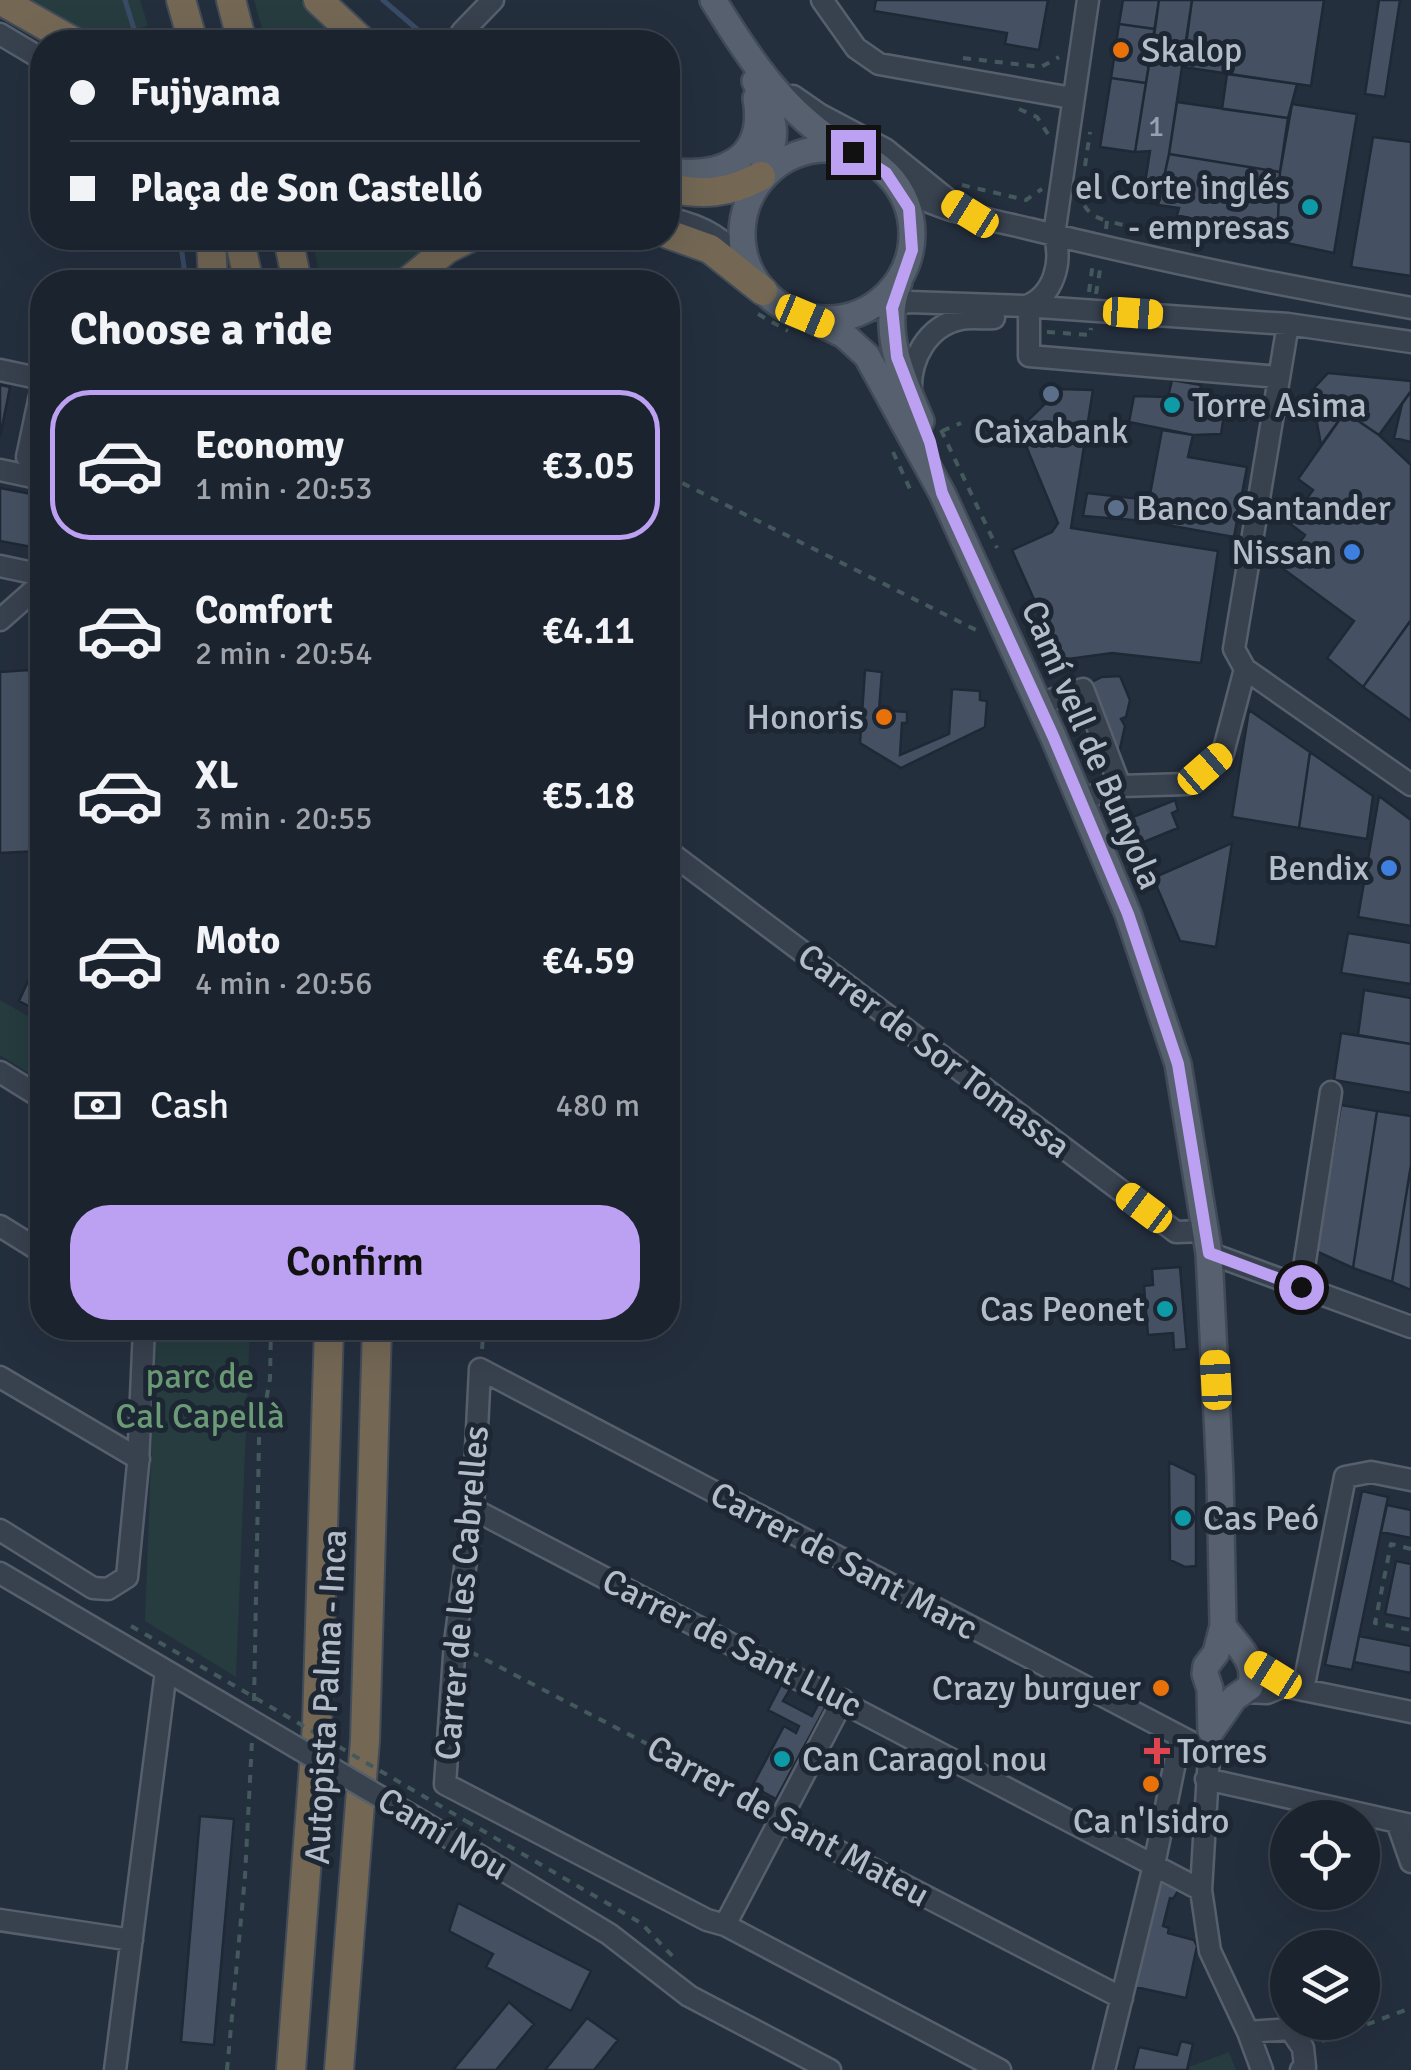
<!DOCTYPE html>
<meta charset="utf-8">
<style>
:root{--surface:#1b232e;--page:#282f3a;--text:#f1f3f6;--muted:#a0a4aa;--line:#39404a;--accent:#bca0f2}
body{margin:0;font-family:Signika,sans-serif;background:var(--page);color:var(--text);height:100vh;display:flex;flex-direction:column;font-size:38px;white-space:nowrap}
*{box-sizing:border-box;margin:0}
p{font-size:32px;color:var(--muted)}
.icon{flex:none;width:55px;height:55px;fill:none;stroke:currentColor;stroke-width:2;stroke-linecap:round;stroke-linejoin:round}
.map{position:relative;flex:1;overflow:hidden}
.sheet{position:absolute;left:30px;top:270px;width:650px;height:1070px;display:flex;flex-direction:column;background:var(--surface);border-radius:40px;box-shadow:0 10px 40px #0002,0 0 0 2px var(--line)}
.sheet>*{flex:none}
.banner{position:absolute;left:30px;top:30px;width:650px;height:220px;border-radius:40px;box-shadow:0 10px 40px #0002,0 0 0 2px var(--line);display:grid;align-content:center;height:220px;padding:0 40px;background:var(--surface)}
.buttons{position:absolute;left:1270px;top:1800px;display:grid;gap:20px}
.buttons a{display:grid;place-items:center;width:110px;height:110px;border-radius:50%;background:var(--surface);box-shadow:0 10px 40px #0002,0 0 0 2px var(--line);font-size:50px}
.end{position:absolute;width:45px;height:45px;margin:-22px;border:12px solid #bca0f2;background:#111;box-shadow:0 0 0 5px #111}
.from{border-radius:50%}
.car{position:absolute;width:30px;height:60px;margin:-30px -15px;border-radius:12px;box-shadow:0 0 8px 2px #0007;background:linear-gradient(#f5c518 24%,#345 0 40%,#f5c518 0 76%,#345 0 86%,#f5c518 0)}
.banner b{display:flex;align-items:center;gap:35px;height:95px;font-size:38px}
.banner b+b{border-top:2px solid var(--line)}
.banner i{width:25px;height:25px;background:var(--text)}
ul{padding:0;list-style:none}
li{display:flex;align-items:center;gap:30px;height:150px;margin:0 20px 15px;padding:0 20px;border:5px solid transparent;border-radius:40px}
li div{flex:1}
li b{display:block;font-size:38px}
li em{font-style:normal;font-weight:600}
li.on{border-color:var(--accent)}
li>.icon{width:90px;height:90px;stroke-width:1.5}
h2{padding:0 40px;font-size:45px;line-height:120px}
.pay{display:flex;align-items:center;gap:25px;height:110px;padding:0 40px;font-size:38px}
.pay p{margin-inline-start:auto}
.cta{display:flex;gap:20px;margin-top:auto;padding:20px 40px}
.cta a{flex:1;height:115px;border-radius:40px;background:var(--accent);color:#111;font-size:40px;font-weight:600;line-height:115px;text-align:center}
.map>svg:first-child{display:block}
.green{fill:#263c3f}
.lines{fill:none;stroke-linecap:round;stroke-linejoin:round}
.stream{stroke:#394c67;stroke-width:5}
.building{fill:#455162;stroke:#1f2835;stroke-width:2.5}
.minor-casing{stroke:#565f6c;stroke-width:25}
.major-casing{stroke:#414a57;stroke-width:30}
.highway-casing{stroke:#434c59;stroke-width:32}
.path{stroke:#44595c;stroke-width:4;stroke-dasharray:8 8;stroke-linecap:butt}
.minor{stroke:#38414e;stroke-width:20}
.major{stroke:#56606e;stroke-width:25}
.highway{stroke:#746855;stroke-width:28}
.minor-bridge-casing{stroke:#565f6c;stroke-width:25;stroke-linecap:butt}
.path-bridge{stroke:#44595c;stroke-width:4;stroke-dasharray:8 8;stroke-linecap:butt}
.minor-bridge{stroke:#38414e;stroke-width:20}
.route{stroke:#bca0f2;stroke-width:12}
.food-dot{fill:#e8710a;stroke:#1d2633;stroke-width:4}
.culture-dot{fill:#0f9aa8;stroke:#1d2633;stroke-width:4}
.service-dot{fill:#5c6f8a;stroke:#1d2633;stroke-width:4}
.shop-dot{fill:#3f7fe0;stroke:#1d2633;stroke-width:4}
.health-dot{fill:#e0444e;stroke:#1d2633;stroke-width:4}
.labels{text-anchor:middle;dominant-baseline:central;stroke-width:10;stroke-linejoin:round;paint-order:stroke}
.number-label{font-size:30px;fill:#98a1af}
.poi-label{font-size:35px;fill:#b4bcc9;stroke:#1d2633;text-anchor:start}
.street-label{font-size:35px;fill:#b4bcc9;stroke:#1d2633}
.park-label{font-size:35px;fill:#6b9a76;stroke:#1d2633}
</style>
<div class="map">
<svg width="1411" height="2070" viewBox="0 0 1411 2070">
<rect width="100%" height="100%" fill="#242f3e"/>
<path class="green" d="M28,0H140L148,26L131,30L133,42C95,43 61,19 28,0Z
M254,0H300L344,42H266Z
M312,238H448L394,282H321Z
M0,1000L42,1024V1081L0,1055Z
M156,1328H250L236,1677L145,1621Z
M1229,2052L1236,2070H1190L1189,2067Z"/>
<g class="lines">
<path class="stream" d="M125,0L138,42
M383,0L432,42
M180,238L186,282"/>
</g>
<path class="building" d="M876,0H1048L1039,50L1005,44L1007,33L874,11Z
M1123,0H1159L1155,29L1119,24Z
M1159,0H1192L1169,154L1158,205L1142,202L1150,151L1135,152Z
M1192,0H1324L1311,86L1183,67Z
M1379,0H1400L1385,97L1365,94Z
M1119,24L1155,29L1146,83L1111,78Z
M1227,74L1297,84L1288,118L1222,109Z
M1111,78L1146,83L1135,152L1100,147Z
M1177,102L1288,118L1280,172L1169,154Z
M1292,104L1357,114L1334,253L1277,241L1280,172Z
M1373,137L1411,142V276L1351,267Z
M1169,154L1280,172L1277,241L1177,215L1179,208L1158,205Z
M1328,373L1411,381V391L1379,435L1345,412L1321,445L1315,412V387Z
M1172,380L1201,385L1198,402L1225,409L1221,434L1193,435L1129,422L1134,396L1168,397Z
M0,385L10,387L0,437Z
M1060,389L1093,390L1071,528L1218,551L1201,663L1112,653L1061,660L1012,550L1052,532L1058,523L1019,429Z
M1411,391V442L1394,438L1402,404Z
M1345,412L1379,435L1411,465V620L1363,687L1327,658L1354,621L1282,568L1305,535L1289,523L1313,490L1298,479Z
M1162,430L1193,435L1188,457L1247,467L1234,537L1145,521Z
M0,488L42,496V549L0,541Z
M1087,493L1150,500L1145,521L1083,516Z
M1411,620V721L1363,687Z
M29,670L32,731L42,730V749L36,750L42,867H39L38,851L0,853V672Z
M865,670L882,672L879,710L907,712V723H902L900,755L949,734L952,689L980,691V700L987,701L985,727L901,768L860,743Z
M1120,676L1130,700L1126,717L1121,719L1125,726L1117,762L1104,767L1069,693L1102,677Z
M1249,710L1310,752L1299,828L1232,817Z
M1310,752L1373,796L1367,839L1299,828Z
M1379,796L1411,820V926L1358,917Z
M1175,800L1178,810L1172,813L1178,828L1139,844L1128,819Z
M1232,843L1216,947L1180,941L1153,878Z
M1348,933L1411,943V984L1341,973Z
M42,950V1013L19,1001Z
M1364,990L1411,998V1044L1358,1035Z
M1341,1033L1411,1044V1093L1334,1080Z
M1341,1105L1377,1111L1353,1268L1316,1251Z
M1377,1111L1411,1116V1165L1392,1282L1353,1268Z
M1411,1165V1290L1392,1282Z
M1180,1267L1187,1349L1174,1350L1173,1333L1148,1335L1144,1286L1153,1285L1152,1269Z
M1169,1462L1196,1475V1566L1185,1567L1170,1560Z
M1362,1491L1388,1497L1352,1670L1325,1665Z
M1387,1505L1411,1510V1538L1381,1532Z
M1396,1561L1411,1564V1619L1385,1614Z
M1359,1636L1411,1646V1673L1354,1662Z
M783,1681L792,1686L783,1701L812,1716L820,1701L827,1704L776,1799L752,1786L784,1726L796,1733L799,1726L768,1710Z
M200,1816L234,1819L214,2045L181,2042Z
M1160,1877L1180,1888L1173,1899L1170,1898L1163,1926L1169,1928L1168,1933L1194,1940L1197,1946L1186,1998L1135,1987Z
M458,1903L591,1971L571,2011L486,1967L493,1954L449,1931Z
M509,2002L534,2024L496,2070H453Z
M587,2018L618,2040L594,2070H545Z
M1181,2041L1193,2044L1187,2070H1133L1139,2047L1177,2055Z"/>
<g class="lines">
<g class="minor-casing">
<path id="minor" d="M822,0L856,48L879,64L1072,98
M462,32L493,0
M0,34L42,59
M793,96L819,114L885,149L947,199
M895,182C932,212 986,218 1030,229C1156,260 1283,286 1411,308
M668,218C705,226 726,239 749,269
M1026,306C1054,296 1063,261 1054,235L1088,0
M1029,307V356L1279,377
M866,311L909,302L1024,306L1288,324L1411,342
M1288,324L1234,649L1245,669L1411,785
M0,370L42,379
M911,393C909,360 927,326 961,319C972,317 983,319 994,318
M27,457L42,386
M0,470L42,479
M0,566L42,575
M0,620L42,583
M1039,704L1083,689L1120,786L1080,800
M1120,786L1187,784L1223,753L1245,669
M668,851L1176,1232L1206,1231
M0,1072L42,1098
M0,1226L42,1252
M1209,1253L1411,1327
M1301,1287L1331,1092
M0,1377L139,1459
M473,1509L1201,1890
M0,1530L93,1588L108,1589L127,1577L138,1464L144,1328
M0,1573L216,1700
M1303,1690L1345,1477L1371,1472L1411,1480
M1245,1692L1267,1693L1284,1686L1411,1712
M1210,1739L1201,1890L1210,1951L1248,2032L1262,2070
M1206,1779L1411,1825
M780,1821L1122,1998
M1397,1822L1411,1862
M455,1841L609,1934L689,1996L830,2070
M0,1920L132,1940
M725,1925L843,1700
M1248,2032L1290,2029L1303,2048L1305,2067L1301,2070
M115,2070L166,1671
M1000,2070L725,1925L707,1920L445,1784L455,1642L473,1509L480,1369L1208,1751
M1104,2070L1154,1865L1180,1738"/>
</g>
<g class="major-casing">
<path id="major" d="M713,0C748,57 785,114 844,148
M755,81C777,127 781,131 759,179
M742 234a85 85 0 1 1 170 0a85 85 0 1 1-170 0Z
M668,171C720,178 767,161 756,98
M899,282C880,328 902,378 921,421
M805,316L844,335L867,356L942,493L1053,736L1128,914L1178,1064L1209,1253L1220,1476L1223,1626L1216,1653L1206,1666L1205,1674L1210,1689L1211,1731
M1211,1731L1234,1698L1250,1687C1259,1662 1236,1645 1223,1626"/>
</g>
<g class="highway-casing">
<path id="highway" d="M0,0L74,42
M181,0L193,42
M231,0L242,42
M318,0L363,42
M668,188C703,195 728,194 761,176
M668,234L710,249L763,291
M211,238L213,282
M239,238L249,282
M288,238L297,282
M407,282L447,249L469,238
M291,2070L317,1725L329,1328
M339,2070L365,1740L377,1328"/>
</g>
<path class="path" d="M963,58L1041,67L1059,57
M1019,109L1037,117L1048,134
M1085,166L1090,132
M962,185L1026,200L1042,189
M1081,190C1081,208 1091,216 1107,221
M1106,229L1107,221L1187,241
M485,282L523,272
M1089,292L1093,262
M1096,294L1101,264
M758,314L788,331
M1047,332L1090,335L1091,328
M941,430L997,548
M942,431L961,423
M893,452L910,489
M668,476L982,633
M482,1349L484,1328
M1411,1549L1391,1544L1375,1623L1411,1630
M131,1626L228,1682
M471,1652L745,1795L767,1811
M254,1701L259,1439L270,1379L271,1328
M466,1821L641,1923L677,1961
M1322,2041L1411,2008
M227,2070L245,1876L252,1741"/>
<use href="#minor" class="minor"/>
<use href="#major" class="major"/>
<use href="#highway" class="highway"/>
<g class="minor-bridge-casing">
<path id="minor-bridge" d="M216,1700L455,1841"/>
</g>
<path class="path-bridge" d="M228,1682L466,1821"/>
<use href="#minor-bridge" class="minor-bridge"/>
</g>
<g class="lines">
<path class="route" d="M853,152L886,173L909,208L912,250L892,308L897,357L930,442L942,493L1053,736L1128,914L1178,1064L1209,1253L1301,1287"/>
</g>
<g class="food-dot">
<circle cx="1121" cy="50" r="10"/>
<circle cx="884" cy="717" r="10"/>
<circle cx="1161" cy="1688" r="10"/>
<circle cx="1151" cy="1784" r="10"/>
</g>
<g class="culture-dot">
<circle cx="1310" cy="207" r="10"/>
<circle cx="1172" cy="405" r="10"/>
<circle cx="1165" cy="1309" r="10"/>
<circle cx="1183" cy="1518" r="10"/>
<circle cx="782" cy="1759" r="10"/>
</g>
<g class="service-dot">
<circle cx="1051" cy="394" r="10"/>
<circle cx="1116" cy="508" r="10"/>
</g>
<g class="shop-dot">
<circle cx="1352" cy="552" r="10"/>
<circle cx="1389" cy="868" r="10"/>
</g>
<path class="health-dot" d="M1152 1736h10v10h10v10h-10v10h-10v-10h-10v-10h10z"/>
<g class="labels">
<g class="number-label">
<text x="1156" y="126">1</text>
</g>
<g class="poi-label">
<text x="1141" y="50">Skalop</text>
<text x="1290" y="187" text-anchor="end">el Corte inglés<tspan x="1290" dy="40">- empresas</tspan></text>
<text x="1192" y="405">Torre Asima</text>
<text x="1051" y="431" text-anchor="middle">Caixabank</text>
<text x="1136" y="508">Banco Santander</text>
<text x="1332" y="552" text-anchor="end">Nissan</text>
<text x="864" y="717" text-anchor="end">Honoris</text>
<text x="1369" y="868" text-anchor="end">Bendix</text>
<text x="1145" y="1309" text-anchor="end">Cas Peonet</text>
<text x="1203" y="1518">Cas Peó</text>
<text x="1141" y="1688" text-anchor="end">Crazy burguer</text>
<text x="1177" y="1751">Torres</text>
<text x="802" y="1759">Can Caragol nou</text>
<text x="1151" y="1821" text-anchor="middle">Ca n'Isidro</text>
</g>
<g class="street-label">
<text transform="translate(1092 745) rotate(67)">Camí vell de Bunyola</text>
<text transform="translate(934 1051) rotate(37)">Carrer de Sor Tomassa</text>
<text transform="translate(844 1561) rotate(28)">Carrer de Sant Marc</text>
<text transform="translate(462 1593) rotate(-85)">Carrer de les Cabrelles</text>
<text transform="translate(732 1643) rotate(27)">Carrer de Sant Lluc</text>
<text transform="translate(326 1697) rotate(-87)">Autopista Palma - Inca</text>
<text transform="translate(788 1821) rotate(29)">Carrer de Sant Mateu</text>
<text transform="translate(443 1834) rotate(31)">Camí Nou</text>
</g>
<g class="park-label">
<text x="200" y="1376">parc de<tspan x="200" dy="40">Cal Capellà</tspan></text>
</g>
</g>
</svg>
<div class="buttons">
<a><svg class="icon" aria-label="locate" viewBox="0 0 24 24"><circle cx="12" cy="12" r="6"/><path d="M12 2v4M12 18v4M2 12h4M18 12h4"/></svg></a>
<a><svg class="icon" aria-label="layers" viewBox="0 0 24 24"><path d="M12 4l9 5-9 5-9-5zM3 14l9 5 9-5"/></svg></a>
</div>
<i class="end from" style="left:1301px;top:1287px"></i>
<i class="end" style="left:853px;top:152px"></i>
<i class="car" style="left:970px;top:214px;rotate:302deg"></i>
<i class="car" style="left:1133px;top:313px;rotate:94deg"></i>
<i class="car" style="left:805px;top:316px;rotate:113deg"></i>
<i class="car" style="left:1205px;top:769px;rotate:49deg"></i>
<i class="car" style="left:1144px;top:1208px;rotate:307deg"></i>
<i class="car" style="left:1216px;top:1380px;rotate:357deg"></i>
<i class="car" style="left:1273px;top:1675px;rotate:302deg"></i>
<div class="banner">
<b><i class="from"></i>Fujiyama</b>
<b><i></i>Plaça de Son Castelló</b>
</div>
<section class="sheet">
<h2>Choose a ride</h2>
<ul>
<li class="on"><svg class="icon" aria-label="car" viewBox="0 0 24 24"><path d="M5 17H2v-5l4-1 3-4h7l3 4 3 1v5h-3M9 17h6M6 11h13"/><circle cx="7" cy="17" r="2"/><circle cx="17" cy="17" r="2"/></svg><div><b>Economy</b><p>1 min · 20:53</p></div><em>€3.05</em></li>
<li><svg class="icon" aria-label="car" viewBox="0 0 24 24"><path d="M5 17H2v-5l4-1 3-4h7l3 4 3 1v5h-3M9 17h6M6 11h13"/><circle cx="7" cy="17" r="2"/><circle cx="17" cy="17" r="2"/></svg><div><b>Comfort</b><p>2 min · 20:54</p></div><em>€4.11</em></li>
<li><svg class="icon" aria-label="car" viewBox="0 0 24 24"><path d="M5 17H2v-5l4-1 3-4h7l3 4 3 1v5h-3M9 17h6M6 11h13"/><circle cx="7" cy="17" r="2"/><circle cx="17" cy="17" r="2"/></svg><div><b>XL</b><p>3 min · 20:55</p></div><em>€5.18</em></li>
<li><svg class="icon" aria-label="car" viewBox="0 0 24 24"><path d="M5 17H2v-5l4-1 3-4h7l3 4 3 1v5h-3M9 17h6M6 11h13"/><circle cx="7" cy="17" r="2"/><circle cx="17" cy="17" r="2"/></svg><div><b>Moto</b><p>4 min · 20:56</p></div><em>€4.59</em></li>
</ul>
<div class="pay"><svg class="icon" aria-label="cash" viewBox="0 0 24 24"><path d="M3 7h18v10H3z"/><circle cx="12" cy="12" r="2"/></svg>Cash<p>480 m</p></div>
<div class="cta"><a>Confirm</a></div>
</section>
</div>
